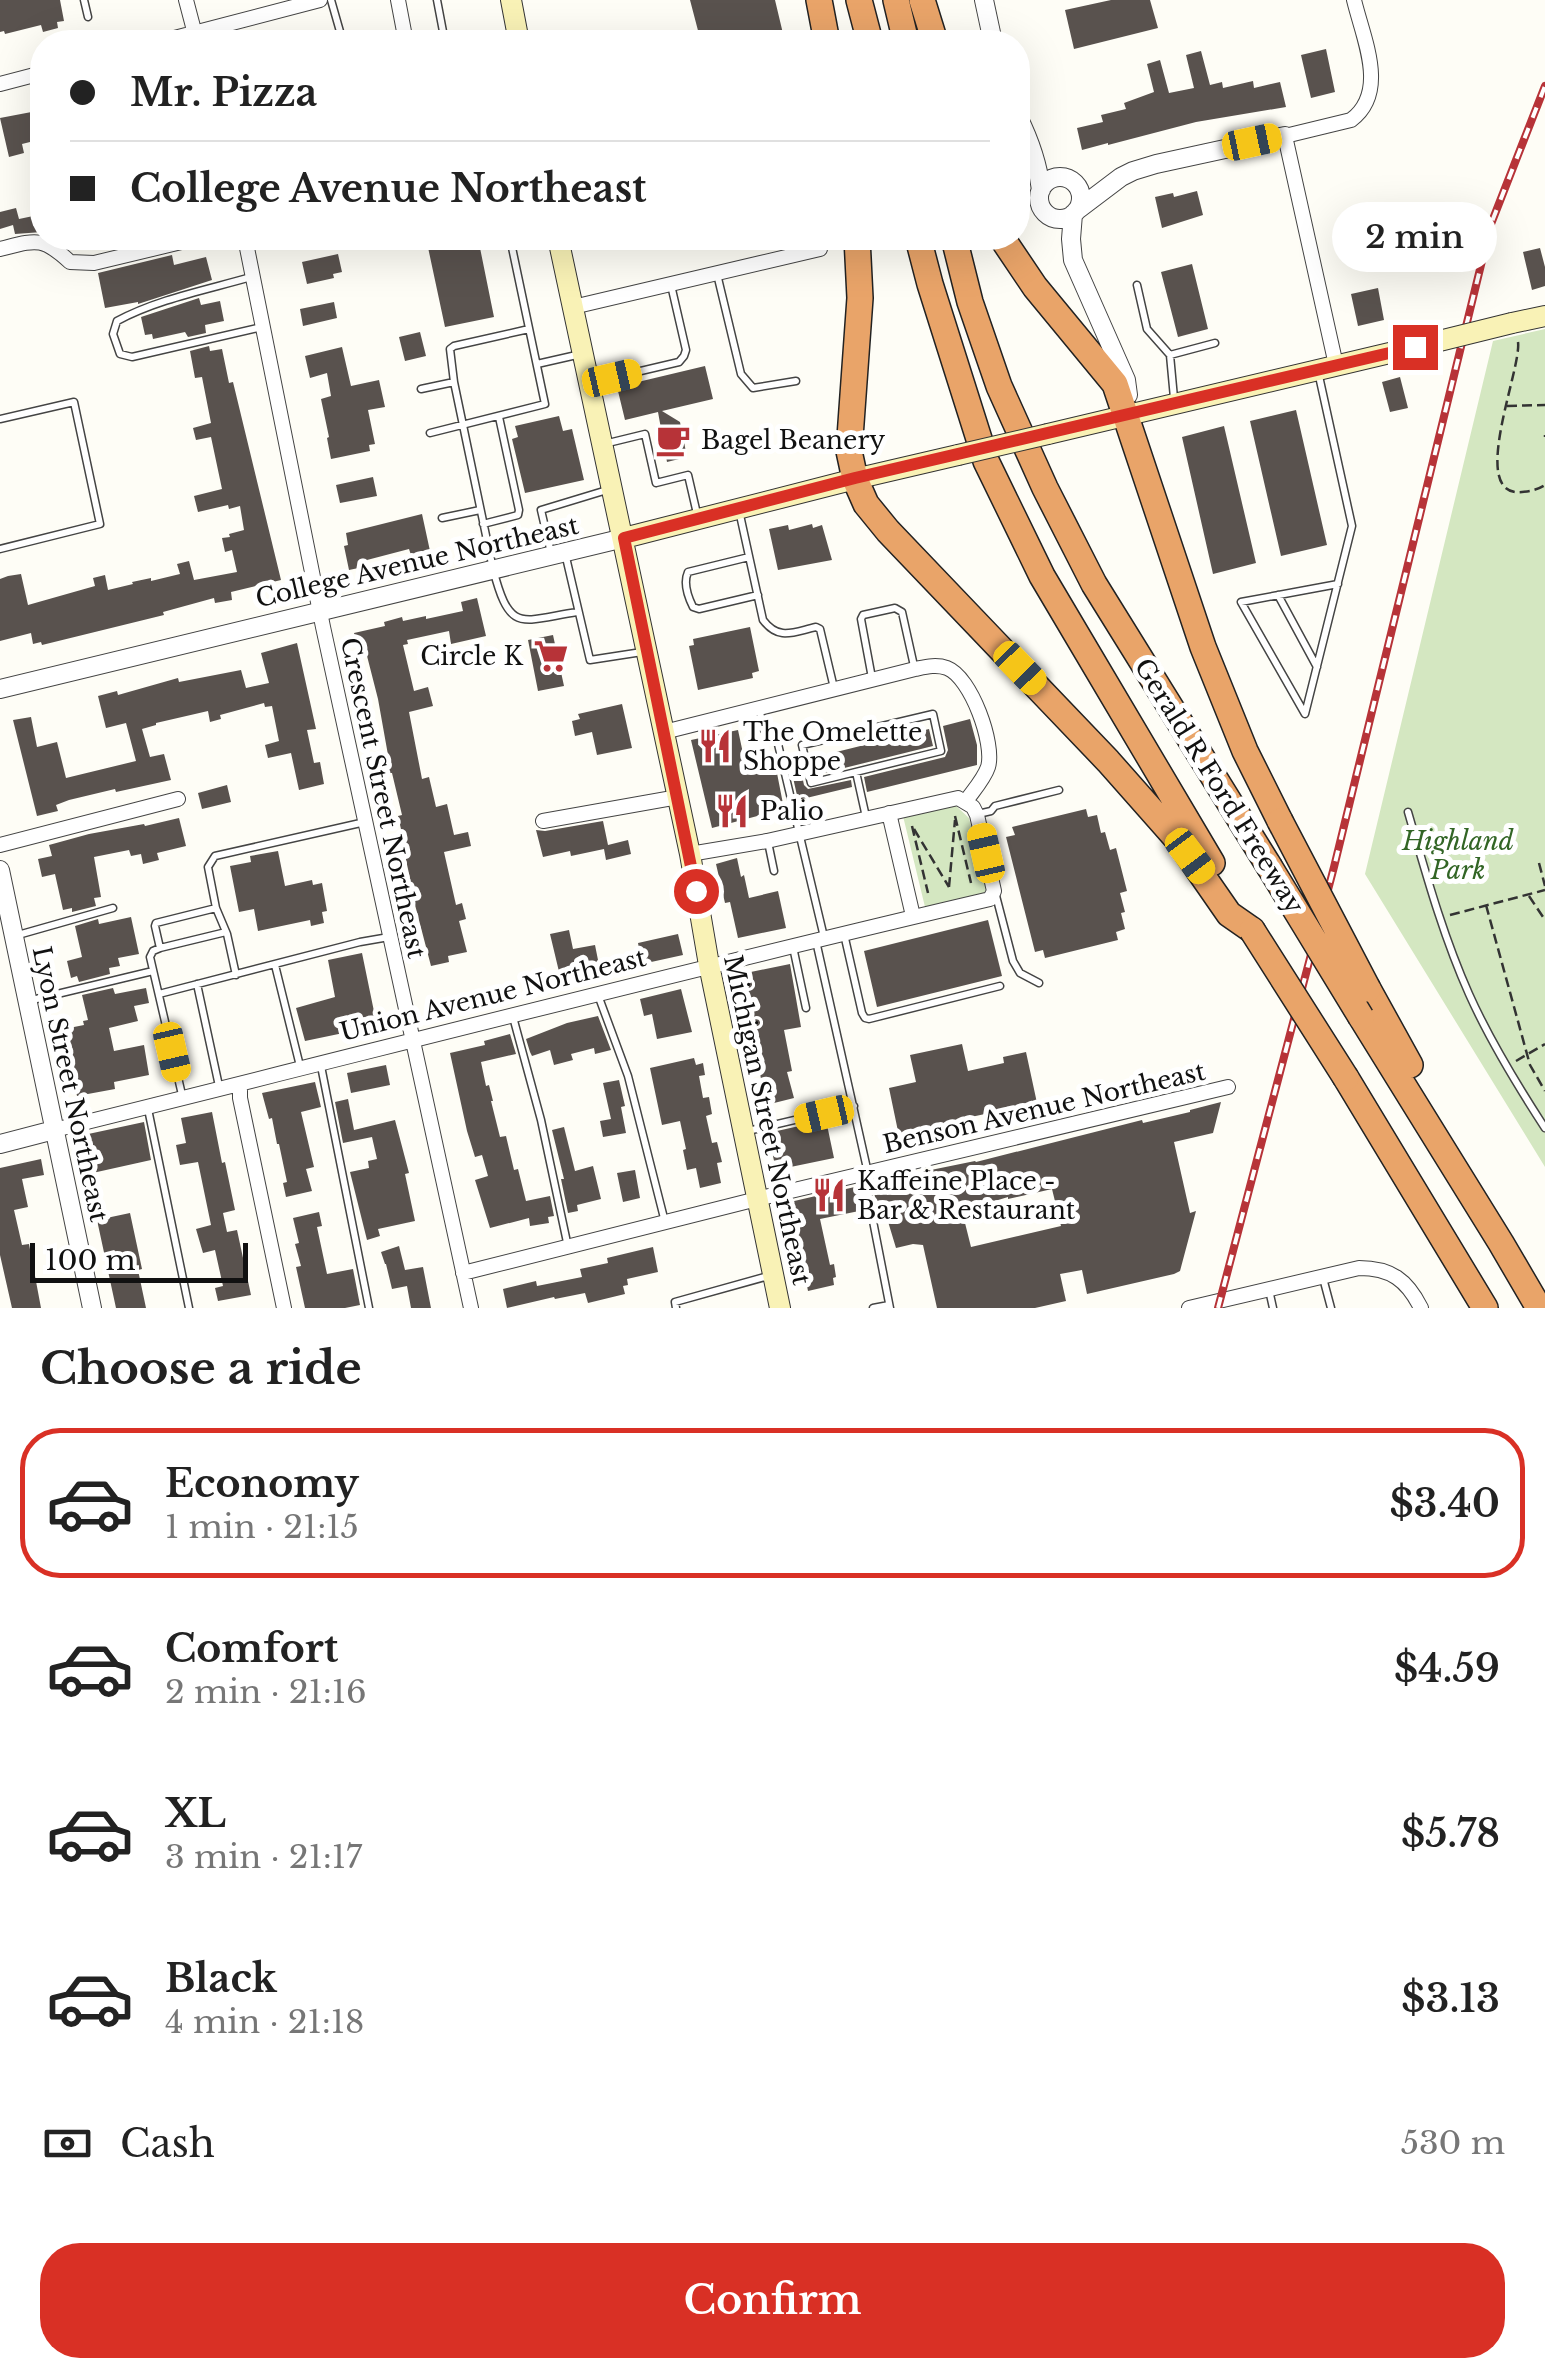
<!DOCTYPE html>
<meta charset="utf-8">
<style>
:root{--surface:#fff;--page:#f2f2f2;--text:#222;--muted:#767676;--line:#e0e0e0;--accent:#d93025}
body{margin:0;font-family:"Libre Baskerville",serif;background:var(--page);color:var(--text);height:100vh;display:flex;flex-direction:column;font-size:38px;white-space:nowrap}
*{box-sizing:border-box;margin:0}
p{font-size:32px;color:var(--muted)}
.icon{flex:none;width:55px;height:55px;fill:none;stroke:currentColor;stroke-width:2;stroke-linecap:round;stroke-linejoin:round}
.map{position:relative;height:1308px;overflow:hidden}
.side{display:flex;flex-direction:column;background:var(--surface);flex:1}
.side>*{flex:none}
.top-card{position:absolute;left:30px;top:30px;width:1000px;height:220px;border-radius:40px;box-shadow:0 10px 40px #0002;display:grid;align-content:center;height:220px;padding:0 40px;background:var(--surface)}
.scale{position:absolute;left:30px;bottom:25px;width:218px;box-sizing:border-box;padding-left:10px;border:5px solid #111;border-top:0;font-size:28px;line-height:35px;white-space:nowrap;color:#111;-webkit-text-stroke:8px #fff;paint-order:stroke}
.end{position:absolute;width:45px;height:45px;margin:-22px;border:12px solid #d93025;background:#fff;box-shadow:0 0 0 5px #fff}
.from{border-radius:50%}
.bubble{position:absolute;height:70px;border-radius:35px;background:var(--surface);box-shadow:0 10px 40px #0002;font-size:32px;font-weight:600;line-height:70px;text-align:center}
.car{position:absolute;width:30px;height:60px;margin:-30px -15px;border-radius:12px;box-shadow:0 0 8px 2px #0007;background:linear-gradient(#f5c518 24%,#345 0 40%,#f5c518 0 76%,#345 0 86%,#f5c518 0)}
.top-card b{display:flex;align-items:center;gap:35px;height:95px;font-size:38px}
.top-card b+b{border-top:2px solid var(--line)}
.top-card i{width:25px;height:25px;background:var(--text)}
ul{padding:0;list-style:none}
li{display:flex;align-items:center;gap:30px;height:150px;margin:0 20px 15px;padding:0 20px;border:5px solid transparent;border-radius:40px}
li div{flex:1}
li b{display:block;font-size:38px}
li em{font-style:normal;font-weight:600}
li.selected{border-color:var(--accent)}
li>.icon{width:90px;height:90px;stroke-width:1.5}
h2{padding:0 40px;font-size:45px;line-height:120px}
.pay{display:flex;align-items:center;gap:25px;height:110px;padding:0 40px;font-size:38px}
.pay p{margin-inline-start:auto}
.button{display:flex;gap:20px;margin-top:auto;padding:20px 40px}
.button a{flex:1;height:115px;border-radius:40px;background:var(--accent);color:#fff;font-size:40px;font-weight:600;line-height:115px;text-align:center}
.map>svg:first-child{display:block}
.green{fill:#d4e7c1}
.building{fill:#59524e;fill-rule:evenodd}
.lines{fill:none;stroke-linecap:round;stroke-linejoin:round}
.service-casing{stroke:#444;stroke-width:9}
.minor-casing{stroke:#444;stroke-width:16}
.tertiary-casing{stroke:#444;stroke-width:20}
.secondary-casing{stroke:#333;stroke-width:22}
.motorway-casing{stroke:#222;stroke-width:28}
.path{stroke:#333;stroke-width:2.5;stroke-dasharray:10 5;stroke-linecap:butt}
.service{stroke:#fff;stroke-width:6}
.minor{stroke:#fff;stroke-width:14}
.tertiary{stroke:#fff;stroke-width:18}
.secondary{stroke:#f9f2b6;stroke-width:20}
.motorway{stroke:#e9a469;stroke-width:25}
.rail-casing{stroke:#b73338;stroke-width:8}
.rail{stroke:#fff;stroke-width:4;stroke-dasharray:11;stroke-linecap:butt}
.secondary-bridge-casing{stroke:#333;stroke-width:22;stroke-linecap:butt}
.motorway-bridge-casing{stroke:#222;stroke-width:28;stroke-linecap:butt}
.secondary-bridge{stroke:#f9f2b6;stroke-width:20}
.motorway-bridge{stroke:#e9a469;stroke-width:25}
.route{stroke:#d93025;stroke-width:12}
.labels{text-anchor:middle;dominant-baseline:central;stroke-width:10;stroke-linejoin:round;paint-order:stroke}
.poi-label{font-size:25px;fill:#111;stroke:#fff;text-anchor:start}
.street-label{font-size:25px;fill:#111;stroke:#fff}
.park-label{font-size:25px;font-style:italic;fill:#326525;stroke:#fff}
</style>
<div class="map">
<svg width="1545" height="1308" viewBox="0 0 1545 1308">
<rect width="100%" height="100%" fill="#fefdf6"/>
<path class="green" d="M1545,329V1167L1365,874L1493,341Z
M955,805L969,818L987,892L925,907L903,816Z"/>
<path class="building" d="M0,0H60L64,21L57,22L58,28L43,32L41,25L5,34L4,31L0,32Z
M690,0H775L785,42H701Z
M1111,0H1150L1158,28L1074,49L1065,10Z
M1326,49L1335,92L1311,98L1301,55Z
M1201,51L1210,85L1222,82L1223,88L1253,81L1254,88L1280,82L1286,107L1196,122L1108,145V143L1082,150L1077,128L1103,122L1101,115L1126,109L1124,103L1154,92L1147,64L1160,60L1169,93L1194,88L1186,55Z
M42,110V139L22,144L24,153L9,157L0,118Z
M1197,191L1203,215L1162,228L1155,197L1173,193L1174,197Z
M16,208L19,219L38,215L42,232L15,234L13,225L0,229V212Z
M426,238H478L494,317L445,327Z
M1540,248L1545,267V286L1532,290L1523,252Z
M338,254L342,272L333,274L334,278L307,284L302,262Z
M172,255L174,265L206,257L212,280L138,304V302L105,308L98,273Z
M1192,264L1208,329L1178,337L1161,272Z
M1378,288L1384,320L1358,326L1351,294Z
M199,298L201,305L220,301L224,321L205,325L206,333L188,337L185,332L153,339L152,334L145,335L141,317Z
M334,302L337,318L303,326L300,309Z
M420,332L426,356L405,361L399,337Z
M209,346L210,351L222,349L229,383L233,382L281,580L231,592L232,600L215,603L214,598L163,612L164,615L42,645L41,642L33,644L31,633L0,641V579L8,576L21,574L28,605L95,586L93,578L105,575L108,590L133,584L132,582L151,578V581L180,574L177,564L189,561L194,580L237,572L232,550L225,552L222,538L230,537L229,534L244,530L240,506L229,509L228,505L198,512L194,496L222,489L211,437L196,440L193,428L211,423L202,377L195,378L190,351Z
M342,347L351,386L379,380L385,407L368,410L375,444L369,445L370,451L331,459L327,438L329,437L321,399L331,396L327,373L310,378L305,356Z
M705,366L713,399L662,411L680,422L687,457L667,462L658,412L625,420L617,387Z
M1400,377L1408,408L1390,412L1382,382Z
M1296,410L1327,545L1281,556L1250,421Z
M559,416L563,431L572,429L584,480L525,493L512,439L518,437L515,426Z
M1224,426L1256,563L1213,574L1182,437Z
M373,477L377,496L340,503L336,485Z
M422,514L430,551L411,555L409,549L367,560L368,566L349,570L344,546L348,545L346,533Z
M812,524L813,528L822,525L832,560L778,570L769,529L788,525L789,530Z
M477,598L486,636L451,644L449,631L407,640L408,644L403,645L414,691L428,687L433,706L409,712L422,779L429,777L436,807L447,804L454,835L468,832L471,846L444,852L456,905L462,903L466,919L459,921L467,952L448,956L449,962L431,966L408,878H410L404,851H406L398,816L402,815L392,773H388L384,756L388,755L378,699L366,652L359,653L354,633L385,626L384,622L402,617L403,621L426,616V619L463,611L461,602Z
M750,627L759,671L752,673L753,678L698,690L689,646L694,645L693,639Z
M553,635L564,686L538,691L528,640Z
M297,643L316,729L307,730L314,763L320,762L324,784L299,790L291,753L268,758L265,745L279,741L272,706L265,707L264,703L220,715L221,719L210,722L208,711L156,723V725L142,729L150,757L164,754L171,780L116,792L115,789L69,800L56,805L58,811L37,816L13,720L31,717L37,747L57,742L66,778L136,761L126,723L106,728L98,696L117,691L118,695L178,678L179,682L241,670L246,688L269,683L261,653Z
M622,704L632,748L597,755L592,732L575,736L572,721L580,719L578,714Z
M970,719L977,745V765L867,792L864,777L945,757L948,750L943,726Z
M929,729L933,746L816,775L812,758Z
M738,730L744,758L754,755L756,765L767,762L769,769L776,768L784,809L712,828L691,740Z
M799,761L804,785L808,789L851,780L852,787L798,800L790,764Z
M227,785L231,802L202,809L198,793Z
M1086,809L1088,817L1097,815L1101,833L1105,832L1110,850L1116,848L1127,891L1120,893L1125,912L1121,913L1125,929L1116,932L1118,940L1045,958L1043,950L1035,952L1006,837L1015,835L1012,827Z
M179,818L186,846L157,853L159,860L143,864L141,854L131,856L129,850L94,857L101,897L94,898L96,906L72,912V908L63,910L55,874L42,877L38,859L52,856L49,845L89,834L144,824L145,826Z
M603,821L608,845L628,840L631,854L606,860L604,849L571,856L570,851L543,857L536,830L545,831Z
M278,851L285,886L312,880L313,885L322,883L327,911L322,912L324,923L311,926L310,920L258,931L254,909L239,912L230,866L251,862L250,856Z
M737,858L741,877L744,875L749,898L778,891L786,928L738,938L730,902L725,903L716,864Z
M131,917L139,954L118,958L120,966L109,968L110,974L79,982L77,976L71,978L67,961L82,957L75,926L98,919L99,924Z
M988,920L1002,976L877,1007L864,951Z
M569,930L573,949L595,945L600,970L561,980L550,934Z
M678,934L683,955L642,964L638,943Z
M362,953L377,1026L305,1041L296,1008L335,997L328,960Z
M790,964L801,1027L784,1030L792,1071L787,1072L794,1098L766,1105L741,974Z
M113,988L115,994L146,988L149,1003L134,1006L138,1021L109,1028L114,1051L144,1045L149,1075L114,1082L115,1089L77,1096L64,1029L84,1025L83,1021L88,1020L82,995Z
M681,989L692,1032L657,1039L652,1014L644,1016L640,999Z
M598,1016L611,1050L595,1054L594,1048L571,1054L573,1060L554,1065L550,1050L532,1056L530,1052L526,1039L567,1023Z
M510,1034L516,1054L481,1062L486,1086L489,1085L493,1101H491L500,1137L506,1136L514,1170L518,1169L526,1201L550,1196L554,1216L548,1217L549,1223L530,1226L529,1218L490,1228L475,1180L488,1176L482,1155L475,1157L467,1131L450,1053L485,1045L484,1041Z
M962,1044L968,1071L1004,1063L1003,1057L1026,1052L1037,1103L952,1121L953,1127L934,1131V1128L899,1136L889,1088L916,1082L910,1055Z
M694,1058L696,1065L703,1063L705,1075L699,1076L703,1098L709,1097L712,1114L706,1116L712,1143L717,1142L722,1162L717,1163L721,1183L700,1188L696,1168L687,1170L683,1150L686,1149L680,1121L662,1125L650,1068Z
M386,1065L390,1085L351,1093L347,1073Z
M619,1080L625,1106L621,1107L626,1133L603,1137L600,1121L611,1119L603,1083Z
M315,1082L321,1107L301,1112L314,1167L306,1169L312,1191L286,1197L283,1183L287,1182L279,1144H277L272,1118L269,1119L262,1093Z
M348,1099L354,1130L395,1120L409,1173L405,1174L415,1221L378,1229L380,1236L367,1240L350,1172L369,1168L368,1161L377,1159L372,1137L343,1143L335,1102Z
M1221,1102L1213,1133L1174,1142L1190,1213L1196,1211L1180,1271L1174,1274L1087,1294L1082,1270L1060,1274L1066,1301L1035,1308H937L923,1245L913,1244L896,1248L883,1205L877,1207L872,1182L975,1161L976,1162L1142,1120L1143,1123L1190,1112V1110ZM1052,1189L1061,1226L971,1247L962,1211L1008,1197V1199Z
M212,1112L222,1163L225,1162L235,1210L223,1213L227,1232L237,1230L251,1295L218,1301L215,1288L223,1286L215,1250L203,1253L196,1229L211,1225L198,1162L180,1165L176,1145L186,1143L181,1118Z
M826,1120L834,1158L776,1170L768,1133Z
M144,1122L151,1160L88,1174L79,1136Z
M564,1127L575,1171L593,1166L601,1199L577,1205L578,1211L568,1213L561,1179H564L552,1130Z
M41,1159L44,1175L22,1179L28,1207L14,1210L22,1245L29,1244L41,1308H12L0,1255V1168Z
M635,1170L640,1198L623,1202L617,1173Z
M859,1186L864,1210L820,1219L830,1265L834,1264L836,1277L833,1278L834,1285L808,1291L790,1202Z
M319,1212L322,1226L317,1227L327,1274L353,1269L360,1305L345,1308H305L296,1267L301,1266L295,1244L299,1243L293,1218Z
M130,1213L142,1269L138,1270L146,1308H116L97,1220Z
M399,1246L405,1270L423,1267L431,1308H411L407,1286L392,1289L386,1264H385L381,1252Z
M653,1247L658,1272L627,1279L628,1285L623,1286L625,1294L588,1303L585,1293L555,1299L554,1297L507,1308L503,1289L536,1281L537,1286L582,1277L580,1269L608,1263L607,1258Z"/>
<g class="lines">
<g class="service-casing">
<path id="service" d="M84,0L88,17
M331,0L343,42
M437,0L445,42
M462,42H466
M717,274L741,374L753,388L796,381
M251,277C206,290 158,299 117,321L113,334L120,354L132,357L262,327
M1137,285L1147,329L1170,355L1215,343
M1170,355L1174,398
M537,364L581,354
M1319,376L1352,526L1305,714L1241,602L1338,584
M454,382L450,349L454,346L529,329
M594,382L679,362L684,356L686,350L671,285
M421,389L454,382L493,569C510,634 520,621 577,612
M0,419L74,402L100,524L0,549
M430,433L545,404L510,238
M604,444L645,434L656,483L688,475L698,518
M740,515L763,620C779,641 793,632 816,627L820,629L834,688
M442,518L480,510
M483,524L518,515L519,510L499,417
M551,553L541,510L607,490
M565,553L590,660L642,652
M749,557L688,572C683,583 688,597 693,607L699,609L758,595
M1278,595L1317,667
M872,678L861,619L863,615L895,608L902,612L914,666
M759,708L764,730L777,740L824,937
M933,714L941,751L811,783L802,745Z
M856,772L866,817
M1408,812C1426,874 1443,936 1469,994C1490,1041 1517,1085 1545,1128
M978,814L991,811L995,806L1059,790
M768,842L774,871
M995,892L1013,961L1020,973L1039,983
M216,908L227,934L236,975
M844,934L862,1013L865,1018L869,1019L1000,986
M18,935L113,908
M816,941L868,1173
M793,947L806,1008
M160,948L226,932
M275,965L300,1066
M197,984L219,1086
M159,994L360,942L389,937
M598,995L628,1076L665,1222
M28,1001L153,971
M513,1017L541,1120L568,1247
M321,1066L369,1308
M183,1099L150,957L153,951L160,948L155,926L156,923L216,908L208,867L215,856L365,822
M148,1109L189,1308
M748,1131L854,1106
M864,1175L890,1308
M1323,1278L1331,1308
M1269,1290L1273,1308
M676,1308L675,1302L772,1275
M873,1308L889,1305"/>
</g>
<g class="minor-casing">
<path id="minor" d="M186,0L196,38
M398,0L406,42
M159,42L320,0
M0,84L42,73
M245,238L323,627L471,1308
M0,249C36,240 42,236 70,262L94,263L198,238
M573,307L820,249
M1336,365L1285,136L1351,120C1389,92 1363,38 1354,0
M664,732L915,669C925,667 936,664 947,668C971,677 995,744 988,767C984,779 973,791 966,801
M889,813L913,916
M543,821L678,797
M0,845L178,799
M240,1085V1098L284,1308
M54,1130C366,1053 677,972 990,899L994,891L977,815L973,807L958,798L767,841L690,854
M463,1273L757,1199L1228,1087
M1189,1308L1359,1268C1391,1268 1407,1280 1421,1308"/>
</g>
<g class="tertiary-casing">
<path id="tertiary" d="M984,0L993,42
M1018,117C1030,141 1038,164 1041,190
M1039 198a21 21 0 1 1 42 0a21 21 0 1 1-42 0Z
M1076,211L1121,177L1133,171L1156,164L1285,136
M1073,214L1071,239L1073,260L1126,380L1128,395
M0,689L624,538
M0,870L92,1308
M0,1144L54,1130"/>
</g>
<g class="secondary-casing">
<path id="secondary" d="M511,0L519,42
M558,238L690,854L709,965L780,1308
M1512,323L1545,316
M1048,434L1415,347
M624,538L855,479L958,455"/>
</g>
<g class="motorway-casing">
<path id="motorway" d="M819,0L827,42
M859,0L870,42
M896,0L906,42
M922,0L935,42
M857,238L860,298L849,451L855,479L866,504L888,531L1108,761L1177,839L1229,914L1252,930
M918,238L930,284L986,461L1042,576L1212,863
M954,238L970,302L999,386L1045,488L1094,584L1269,866
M1002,238L1035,287L1115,384L1203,647L1245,751L1280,821
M1368,989L1410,1065
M1361,1017L1501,1243L1539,1308
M1346,1078L1485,1308"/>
</g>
<path class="path" d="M1518,342C1522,369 1467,498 1522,492C1531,491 1537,490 1545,485
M1507,406L1545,405
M1545,435V437
M955,816L971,883
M912,826L928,893
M914,829L949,887
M1539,863L1545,886
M949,887L955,820
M1529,896L1545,920
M1486,905L1530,1065L1545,1091
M1450,915L1545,890
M1516,1061L1545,1044"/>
<use href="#service" class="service"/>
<use href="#minor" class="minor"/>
<use href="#tertiary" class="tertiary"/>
<use href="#secondary" class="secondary"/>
<use href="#motorway" class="motorway"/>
<g class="rail-casing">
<path id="rail" d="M1218,1308L1334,867L1491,224L1545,86"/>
</g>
<use href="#rail" class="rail"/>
<g class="secondary-bridge-casing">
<path id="secondary-bridge" d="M1415,347L1512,323
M958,455L1048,434"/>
</g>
<g class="motorway-bridge-casing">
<path id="motorway-bridge" d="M1280,821L1368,989
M1269,866L1361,1017
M1252,930L1346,1078"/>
</g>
<use href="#secondary-bridge" class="secondary-bridge"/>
<use href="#motorway-bridge" class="motorway-bridge"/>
</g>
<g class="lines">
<path class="route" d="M696,891L624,538L855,478L1415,347"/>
</g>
<defs>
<g id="cafe-bare" transform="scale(2.7)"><path d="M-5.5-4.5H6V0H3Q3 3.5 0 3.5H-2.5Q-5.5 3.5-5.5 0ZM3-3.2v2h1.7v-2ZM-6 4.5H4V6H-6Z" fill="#b73338" stroke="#fff" stroke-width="2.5" paint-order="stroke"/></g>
<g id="supermarket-bare" transform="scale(2.7)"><path d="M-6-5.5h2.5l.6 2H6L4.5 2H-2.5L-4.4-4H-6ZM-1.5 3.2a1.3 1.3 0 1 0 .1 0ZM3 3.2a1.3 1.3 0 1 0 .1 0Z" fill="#b73338" stroke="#fff" stroke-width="2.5" paint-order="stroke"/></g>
<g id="restaurant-bare" transform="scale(2.7)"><path d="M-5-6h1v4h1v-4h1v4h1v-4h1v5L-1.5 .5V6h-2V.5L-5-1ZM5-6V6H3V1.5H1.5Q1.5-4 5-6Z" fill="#b73338" stroke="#fff" stroke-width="2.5" paint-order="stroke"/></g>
</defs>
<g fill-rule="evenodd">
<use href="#cafe-bare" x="673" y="440"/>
<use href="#supermarket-bare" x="551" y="656"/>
<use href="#restaurant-bare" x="715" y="746"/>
<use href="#restaurant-bare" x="732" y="811"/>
<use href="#restaurant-bare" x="829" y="1195"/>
</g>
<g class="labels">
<g class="poi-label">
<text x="701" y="440">Bagel Beanery</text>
<text x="523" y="656" text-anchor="end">Circle K</text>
<text x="743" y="732">The Omelette<tspan x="743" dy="29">Shoppe</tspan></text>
<text x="760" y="811">Palio</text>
<text x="857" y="1181">Kaffeine Place -<tspan x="857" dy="29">Bar &amp; Restaurant</tspan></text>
</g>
<g class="street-label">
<text transform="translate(417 562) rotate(-13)">College Avenue Northeast</text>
<text transform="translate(1219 786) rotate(58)">Gerald R Ford Freeway</text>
<text transform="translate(383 798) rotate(78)">Crescent Street Northeast</text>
<text transform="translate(493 995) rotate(-14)">Union Avenue Northeast</text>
<text transform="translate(70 1084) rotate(78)">Lyon Street Northeast</text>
<text transform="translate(1044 1108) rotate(-13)">Benson Avenue Northeast</text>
<text transform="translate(767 1120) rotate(78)">Michigan Street Northeast</text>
</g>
<g class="park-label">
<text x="1458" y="841">Highland<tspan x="1458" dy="29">Park</tspan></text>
</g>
</g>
</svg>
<div class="scale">100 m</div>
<i class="end from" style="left:696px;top:891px"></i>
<i class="end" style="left:1415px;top:347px"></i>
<div class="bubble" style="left:1332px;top:202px;width:165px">2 min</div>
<i class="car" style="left:1252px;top:142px;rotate:78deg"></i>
<i class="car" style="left:612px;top:378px;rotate:77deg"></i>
<i class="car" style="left:1020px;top:668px;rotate:136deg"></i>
<i class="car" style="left:986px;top:853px;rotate:347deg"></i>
<i class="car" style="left:1190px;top:856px;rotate:143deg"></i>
<i class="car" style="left:172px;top:1052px;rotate:167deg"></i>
<i class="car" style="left:824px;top:1114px;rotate:257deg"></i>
<div class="top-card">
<b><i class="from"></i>Mr. Pizza</b>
<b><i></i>College Avenue Northeast</b>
</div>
</div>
<section class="side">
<h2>Choose a ride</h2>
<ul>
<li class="selected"><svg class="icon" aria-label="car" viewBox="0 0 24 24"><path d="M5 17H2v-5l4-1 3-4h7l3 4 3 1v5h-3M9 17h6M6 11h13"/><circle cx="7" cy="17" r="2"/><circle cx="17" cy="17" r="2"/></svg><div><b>Economy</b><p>1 min · 21:15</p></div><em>$3.40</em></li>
<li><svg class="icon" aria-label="car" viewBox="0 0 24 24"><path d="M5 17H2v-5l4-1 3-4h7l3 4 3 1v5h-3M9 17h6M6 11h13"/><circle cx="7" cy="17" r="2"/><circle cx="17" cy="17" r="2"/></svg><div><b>Comfort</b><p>2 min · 21:16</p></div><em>$4.59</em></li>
<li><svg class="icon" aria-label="car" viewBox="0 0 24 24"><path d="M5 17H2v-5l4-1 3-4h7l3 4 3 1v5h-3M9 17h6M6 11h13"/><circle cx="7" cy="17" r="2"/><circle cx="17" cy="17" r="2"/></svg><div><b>XL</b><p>3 min · 21:17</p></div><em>$5.78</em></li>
<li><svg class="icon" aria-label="car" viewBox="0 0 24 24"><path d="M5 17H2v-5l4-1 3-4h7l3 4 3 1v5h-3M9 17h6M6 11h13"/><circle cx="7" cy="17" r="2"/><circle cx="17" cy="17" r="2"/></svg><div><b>Black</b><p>4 min · 21:18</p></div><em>$3.13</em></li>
</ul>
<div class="pay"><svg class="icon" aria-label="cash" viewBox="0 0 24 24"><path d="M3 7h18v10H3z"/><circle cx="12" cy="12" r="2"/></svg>Cash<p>530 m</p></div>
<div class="button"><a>Confirm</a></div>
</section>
